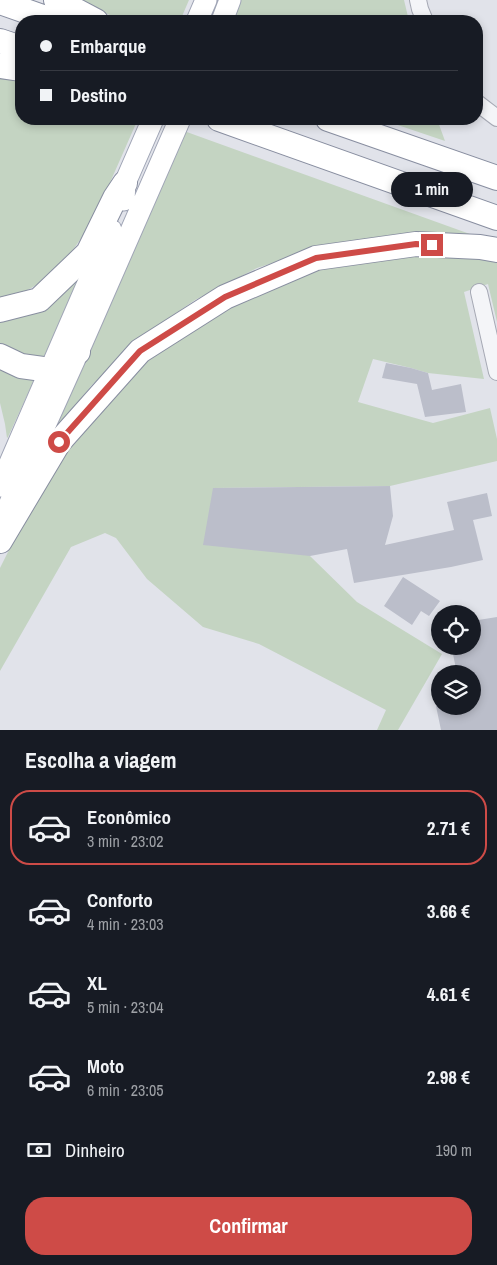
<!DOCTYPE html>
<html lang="pt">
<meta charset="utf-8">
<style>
:root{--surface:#171b24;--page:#20242c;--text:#f1f3f6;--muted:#9ea1a6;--line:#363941;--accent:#ce4b47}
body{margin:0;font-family:"Archivo Narrow",sans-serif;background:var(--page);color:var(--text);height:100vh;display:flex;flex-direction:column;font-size:19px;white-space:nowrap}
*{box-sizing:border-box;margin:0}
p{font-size:16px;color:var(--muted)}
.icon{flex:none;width:28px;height:28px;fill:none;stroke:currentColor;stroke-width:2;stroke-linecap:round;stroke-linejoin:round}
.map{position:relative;height:730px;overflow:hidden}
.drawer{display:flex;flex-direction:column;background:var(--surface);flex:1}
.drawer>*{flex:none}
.guide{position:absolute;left:15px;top:15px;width:468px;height:110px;border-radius:20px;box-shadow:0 2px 8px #0003;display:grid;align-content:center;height:110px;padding:0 25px;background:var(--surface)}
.tools{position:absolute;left:431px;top:605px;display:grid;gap:10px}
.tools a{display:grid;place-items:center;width:50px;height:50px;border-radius:50%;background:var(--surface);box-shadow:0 2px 8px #0003;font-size:25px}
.end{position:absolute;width:22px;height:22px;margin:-11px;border:6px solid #ce4b47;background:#fff;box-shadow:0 0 0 2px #fff}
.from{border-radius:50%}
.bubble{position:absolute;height:35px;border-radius:18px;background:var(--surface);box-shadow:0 2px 8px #0003;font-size:16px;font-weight:700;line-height:35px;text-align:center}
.guide b{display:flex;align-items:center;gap:18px;height:48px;font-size:19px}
.guide b+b{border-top:1px solid var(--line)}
.guide i{width:12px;height:12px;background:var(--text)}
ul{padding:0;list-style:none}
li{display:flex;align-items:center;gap:15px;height:75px;margin:0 10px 8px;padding:0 15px;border:2px solid transparent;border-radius:20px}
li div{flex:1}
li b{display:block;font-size:19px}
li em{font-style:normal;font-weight:700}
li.selected{border-color:var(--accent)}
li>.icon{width:45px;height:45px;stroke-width:1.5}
h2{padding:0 25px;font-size:22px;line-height:60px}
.pay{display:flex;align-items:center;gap:12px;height:55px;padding:0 25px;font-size:19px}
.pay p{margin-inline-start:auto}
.button{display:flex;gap:10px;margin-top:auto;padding:10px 25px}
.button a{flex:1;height:58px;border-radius:20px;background:var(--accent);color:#fff;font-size:20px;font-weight:700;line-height:58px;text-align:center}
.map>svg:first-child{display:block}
.green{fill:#c4d4c2}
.building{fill:#bbbeca}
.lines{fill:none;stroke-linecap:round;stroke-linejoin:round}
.minor-casing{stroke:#a6a9b4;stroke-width:18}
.major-casing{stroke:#a0a5b6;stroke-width:23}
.highway-casing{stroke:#888ea0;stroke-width:26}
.minor{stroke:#f4f5f8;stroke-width:16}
.major{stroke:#fff;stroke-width:21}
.highway{stroke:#fff;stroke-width:24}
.route{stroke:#ce4b47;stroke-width:6}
</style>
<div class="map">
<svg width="497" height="730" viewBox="0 0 497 730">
<rect width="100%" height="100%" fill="#e1e3ea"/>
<path class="green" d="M70,0H189L180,21H126Z
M240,0H404L409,21H231Z
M0,75L21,79V119H138L101,203L84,234L66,260L40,283L15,297L0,299Z
M380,119H437L445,141Z
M184,131L481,238L322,247L257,268L195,300L150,331L91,386L47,442Z
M392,253L497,258V322L488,284L464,292L484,379L428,373L411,368L373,359L358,402L433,423L490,408L497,439V461L390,486L213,488L310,556L357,602L370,610L442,654L398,730H377L386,710L259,644L203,627L147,579L116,538L105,533L71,547L0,671V568L8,552L61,455L153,352L200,320L296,274Z
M72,282H75L77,284L44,359L0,351V321Z
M0,364L35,378L8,437L7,438L5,424L0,403Z"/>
<path class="building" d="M386,363L411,368L428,373L432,390L461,384L466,412L425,417L417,384L382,378Z
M390,486L393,516L385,545L454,530L447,502L487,493L492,516L473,520L483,560L451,567L354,583L347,549L310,556L203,545L213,488Z
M403,577L440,601L429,616L421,611L412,625L384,606Z
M497,617V730H441L436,706H472V674H457L453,654L458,646H472V621Z"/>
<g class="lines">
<g class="minor-casing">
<path id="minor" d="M418,0L420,9L425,21
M476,102L497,118
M479,292L497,372"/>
</g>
<g class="major-casing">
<path id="major" d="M197,21L206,0
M222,21L230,0
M124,200L125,183L153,119
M0,486L111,230
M3,526L10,503L78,352L180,119"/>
</g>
<g class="highway-casing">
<path id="highway" d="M56,0L96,21
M0,2L54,21
M0,41L21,48
M0,66L21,69
M219,119L497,218
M328,119L497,178
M0,310L39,300L88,253L115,198L125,183
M0,356L21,366L50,370L78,352
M0,541L59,442L140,351L225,297L316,258L416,244L480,247L497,250"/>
</g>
<use href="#minor" class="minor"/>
<use href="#major" class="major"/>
<use href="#highway" class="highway"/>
</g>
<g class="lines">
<path class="route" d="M59,442L140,351L225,297L316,258L416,244L432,245"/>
</g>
</svg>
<div class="tools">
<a><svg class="icon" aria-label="locate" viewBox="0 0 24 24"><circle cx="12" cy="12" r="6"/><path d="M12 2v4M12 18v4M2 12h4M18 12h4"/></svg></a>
<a><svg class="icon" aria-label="layers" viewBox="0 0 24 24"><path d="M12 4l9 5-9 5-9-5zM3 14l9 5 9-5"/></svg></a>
</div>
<i class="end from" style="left:59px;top:442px"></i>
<i class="end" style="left:432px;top:245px"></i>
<div class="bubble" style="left:391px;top:172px;width:82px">1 min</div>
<div class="guide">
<b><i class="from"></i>Embarque</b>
<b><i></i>Destino</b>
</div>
</div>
<section class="drawer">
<h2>Escolha a viagem</h2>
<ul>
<li class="selected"><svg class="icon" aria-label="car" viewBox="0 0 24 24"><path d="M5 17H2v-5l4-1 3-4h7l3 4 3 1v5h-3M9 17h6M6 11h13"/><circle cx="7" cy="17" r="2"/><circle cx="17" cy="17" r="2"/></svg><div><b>Econômico</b><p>3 min · 23:02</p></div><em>2.71 €</em></li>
<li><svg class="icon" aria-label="car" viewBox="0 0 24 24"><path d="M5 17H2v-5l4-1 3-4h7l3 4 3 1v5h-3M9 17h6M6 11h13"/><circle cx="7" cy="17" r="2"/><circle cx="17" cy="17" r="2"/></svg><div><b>Conforto</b><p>4 min · 23:03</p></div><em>3.66 €</em></li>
<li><svg class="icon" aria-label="car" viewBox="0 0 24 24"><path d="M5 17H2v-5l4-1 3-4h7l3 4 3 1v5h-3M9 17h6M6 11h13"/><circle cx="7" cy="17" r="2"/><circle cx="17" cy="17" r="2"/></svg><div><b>XL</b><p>5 min · 23:04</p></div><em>4.61 €</em></li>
<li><svg class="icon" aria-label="car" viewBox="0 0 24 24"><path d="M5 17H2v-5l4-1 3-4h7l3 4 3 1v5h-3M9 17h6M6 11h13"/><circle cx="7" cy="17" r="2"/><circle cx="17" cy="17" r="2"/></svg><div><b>Moto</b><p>6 min · 23:05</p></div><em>2.98 €</em></li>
</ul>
<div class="pay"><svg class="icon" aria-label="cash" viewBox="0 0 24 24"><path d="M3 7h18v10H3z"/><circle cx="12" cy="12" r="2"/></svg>Dinheiro<p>190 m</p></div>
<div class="button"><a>Confirmar</a></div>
</section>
